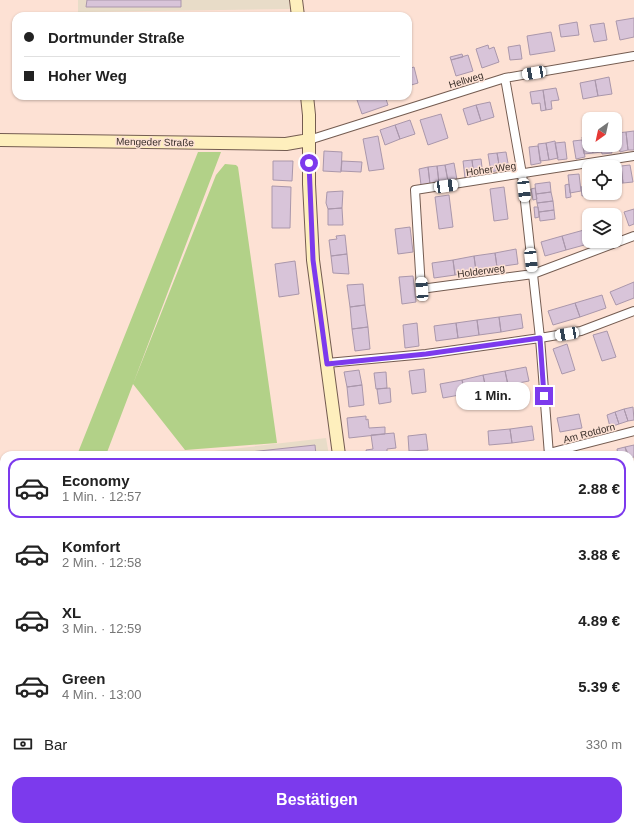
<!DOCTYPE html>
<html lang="de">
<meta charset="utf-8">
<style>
:root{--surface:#fff;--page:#f6f6f6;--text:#222;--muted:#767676;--line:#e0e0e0;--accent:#7c3aed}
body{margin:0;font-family:Helvetica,sans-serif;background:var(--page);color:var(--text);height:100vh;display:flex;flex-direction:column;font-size:15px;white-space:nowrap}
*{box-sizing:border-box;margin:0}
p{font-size:13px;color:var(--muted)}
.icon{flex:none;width:22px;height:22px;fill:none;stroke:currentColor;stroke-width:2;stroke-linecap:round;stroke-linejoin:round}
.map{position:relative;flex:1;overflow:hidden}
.drawer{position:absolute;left:0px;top:451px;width:634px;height:380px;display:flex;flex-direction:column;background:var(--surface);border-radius:12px 12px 0 0;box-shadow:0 1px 3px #0004}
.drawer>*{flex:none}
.banner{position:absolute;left:12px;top:12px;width:400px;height:88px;border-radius:12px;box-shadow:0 1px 3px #0004;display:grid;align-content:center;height:88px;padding:0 12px;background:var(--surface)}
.needle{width:26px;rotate:213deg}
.buttons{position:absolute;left:582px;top:112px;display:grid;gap:8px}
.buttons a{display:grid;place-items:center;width:40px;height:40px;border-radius:8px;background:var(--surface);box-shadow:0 1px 3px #0004;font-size:20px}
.end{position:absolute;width:18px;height:18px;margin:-9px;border:5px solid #7c3aed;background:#fff;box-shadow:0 0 0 2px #fff}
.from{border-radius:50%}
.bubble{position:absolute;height:28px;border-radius:12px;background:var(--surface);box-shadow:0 1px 3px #0004;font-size:13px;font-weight:600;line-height:28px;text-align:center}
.car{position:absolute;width:12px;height:24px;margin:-12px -6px;border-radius:5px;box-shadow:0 0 3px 1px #0007;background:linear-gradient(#fff 24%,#345 0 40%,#fff 0 76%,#345 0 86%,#fff 0)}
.banner b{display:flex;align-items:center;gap:14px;height:38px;font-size:15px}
.banner b+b{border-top:1px solid var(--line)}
.banner i{width:10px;height:10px;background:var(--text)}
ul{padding:7px 0 0;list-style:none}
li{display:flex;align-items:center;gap:12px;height:60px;margin:0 8px 6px;padding:0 4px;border:2px solid transparent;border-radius:12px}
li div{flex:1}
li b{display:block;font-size:15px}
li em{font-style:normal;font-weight:600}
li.selected{border-color:var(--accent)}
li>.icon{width:36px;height:36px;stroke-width:1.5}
.pay{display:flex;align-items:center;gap:10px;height:44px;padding:0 12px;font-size:15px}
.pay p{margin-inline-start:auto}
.primary-button{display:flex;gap:8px;margin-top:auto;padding:8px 12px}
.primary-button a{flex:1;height:46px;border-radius:12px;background:var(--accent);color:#fff;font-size:16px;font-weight:600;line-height:46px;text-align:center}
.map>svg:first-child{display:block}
.commercial{fill:#e8dcc8}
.green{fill:#b2d188}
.building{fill:#d8c4d9;stroke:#aa97ab}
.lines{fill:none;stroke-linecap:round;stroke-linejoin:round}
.lane-casing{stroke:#745c51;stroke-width:6}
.street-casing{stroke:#745c51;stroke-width:10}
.secondary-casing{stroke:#745c51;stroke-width:14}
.lane{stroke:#fff;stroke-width:4}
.street{stroke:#fff;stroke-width:8}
.secondary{stroke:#feefbd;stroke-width:12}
.route{stroke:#7c3aed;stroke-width:5}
.labels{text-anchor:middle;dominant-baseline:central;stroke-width:3;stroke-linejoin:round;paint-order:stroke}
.street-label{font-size:10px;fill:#3a302b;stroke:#fde1d4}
</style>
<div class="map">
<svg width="634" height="831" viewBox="0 0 634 831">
<rect width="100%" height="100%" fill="#fde1d4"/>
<path class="commercial" d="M78,0H289L290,9L78,12Z
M326,438L329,455H164L214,451Z
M512,827H625L626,831H513Z"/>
<path class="green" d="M198,152H221L133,384L216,175L225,164L236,165L238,167L277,443L185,450L133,384L106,455H77Z
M0,521H4V815H0Z
M630,721H634V831H626L625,827H630Z"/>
<path class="building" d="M87,0H181V7H86Z
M634,18V37L620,40L616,21Z
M577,22L579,35L561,37L559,25Z
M604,23L607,40L594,42L590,25Z
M551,32L555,51L530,55L527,36Z
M488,45L489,49L494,47L499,62L482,68L476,49Z
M520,45L522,59L510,60L508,47Z
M462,54L463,57L451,60L450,57Z
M468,55L473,71L456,76L451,60Z
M414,67L418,83L408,86V69Z
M609,77L612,94L598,96L595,80Z
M595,80L598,96L583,99L580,83Z
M556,88L559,100L551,101L552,109L546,110L543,90Z
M543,90L546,110L541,111L540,103L532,104L530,92Z
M359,96H385L388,105L362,114L356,97Z
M490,102L494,117L481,121L476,105Z
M476,105L481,121L468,125L463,109Z
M441,114L448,138L428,145L420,120Z
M410,120L415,134L400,139L395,125Z
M395,125L400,139L385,145L380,130Z
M634,131V150H628L626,132Z
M626,132L628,150L620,152L617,133Z
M378,136L384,169L369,171L363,139Z
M589,136V145H592L593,153L584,154L582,137Z
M582,140L585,157L576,159L573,141Z
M555,141L558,158L549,160L546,143Z
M565,142L567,159L558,160L555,143Z
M546,143L549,160L540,161L538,144Z
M592,145H600L602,152L593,153Z
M600,145H610L612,153L602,154Z
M538,146L541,163L531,165L529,147Z
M324,151L342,152L341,172L323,171Z
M506,152L509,169L500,170L497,153Z
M497,153L500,170L491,172L488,154Z
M481,159L483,176L474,177L472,160Z
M472,160L474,177L465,178L463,161Z
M273,161H293L292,181L273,180Z
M342,161L362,162L361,172L341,171Z
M454,163L457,180L448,181L445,165Z
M445,165L448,181L439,183L437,166Z
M630,165L633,182L623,183L621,166Z
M437,166L439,183L430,184L428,167Z
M621,166L623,183L615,184V167Z
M428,167L430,184L421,185L419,169Z
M579,174L581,191L570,193L568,175Z
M550,182L551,192L536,194L535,184Z
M569,184L571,197L566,198L565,185Z
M272,186L291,187L290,228H272Z
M585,186L587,195L582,196L581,187Z
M504,187L508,219L494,221L490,189Z
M535,188L537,199L533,200L531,189Z
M343,191L342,208L328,209L326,203L327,192Z
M551,192L553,201L537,203L536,194Z
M449,195L453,227L439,229L435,197Z
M553,201L554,210L539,212L537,203Z
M534,207H538L539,217L535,218Z
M342,208L343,225H328V209Z
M634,209V224L629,226L624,212Z
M554,210L555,219L540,221L539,212Z
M410,227L413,252L398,254L395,229Z
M589,228V241H599L588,244L584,230Z
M584,230L588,244L566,250L562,236Z
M345,235L347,254L331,256L329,240L337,239L336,236Z
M562,236L566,250L545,256L541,242Z
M516,249L518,264L497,267L495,253Z
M495,253L497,267L476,271L474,256Z
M347,254L349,274L333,273L331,256Z
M474,256L476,271L455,275L453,260Z
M453,260L455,275L434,278L432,263Z
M295,261L299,294L279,297L275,264Z
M413,276L416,302L402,304L399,277Z
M634,282V298L616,305L610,292Z
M363,284L365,305L350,307L347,285Z
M602,295L606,308L580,317L575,303Z
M575,303L580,317L553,325L548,311Z
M365,305L368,327L352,329L350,307Z
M521,314L523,328L501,332L499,317Z
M499,317L501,332L479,335L477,320Z
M477,320L479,335L458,338L456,323Z
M417,323L419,346L405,348L403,325Z
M456,323L458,338L436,341L434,326Z
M368,327L370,349L355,351L352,329Z
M607,331L616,357L602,361L593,335Z
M567,344L575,370L562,374L553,349Z
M526,367L529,381L508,385L505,371Z
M424,369L426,392L412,394L409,371Z
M359,370L362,385L347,387L344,372Z
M505,371L508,385L486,389L483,375Z
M386,372L387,388L376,389L374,373Z
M483,375L486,389L465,394L462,380Z
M462,380L465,394L443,398L440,384Z
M362,385L364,405L349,407L347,387Z
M390,388L391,402L379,404L377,389Z
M633,407L634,420L628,421L624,409Z
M624,409L628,421L619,424L615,412Z
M615,412L619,424L610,427L607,415Z
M579,414L582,428L560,432L557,418Z
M366,416V420L368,419L369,428L385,427V434L349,438L347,418Z
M532,426L534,440L512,443L510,429Z
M510,429L512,443L489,445L488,431Z
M394,433L396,448L387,449V455L367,454L366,450L373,449L371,435Z
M426,434L428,450L409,451L408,436Z
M315,445L316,455H222Z
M634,445V457L630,458L625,447Z
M625,447L627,455H618L617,449Z
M631,517H634V542L630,543Z
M630,583L634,584V599L630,600Z
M630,657L634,658V672H630Z
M630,695H634V708L630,707Z
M12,827H22L25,831H7Z
M86,827H96L95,831H85Z
M321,827H337L336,831H320Z
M399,827V831H372L358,828Z
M474,827H491L493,831H475Z
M529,827H581L582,831H523V829Z"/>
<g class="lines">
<g class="lane-casing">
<path id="lane" d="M597,827L598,831"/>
</g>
<g class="street-casing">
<path id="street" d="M505,78L522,174L540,338L549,455
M309,140L505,78L634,56
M634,156L415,190L421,289L533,274L634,236
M327,363L426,354L540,338L581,331L634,311
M549,453L634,431
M630,557L634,556
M630,683L634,684
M61,831L62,827
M345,831L346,827"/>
</g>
<g class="secondary-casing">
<path id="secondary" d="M296,0L298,16
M307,96L309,115V184L313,260L339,455
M0,140L286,144L309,140
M503,827L504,831"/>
</g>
<use href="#lane" class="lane"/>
<use href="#street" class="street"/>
<use href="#secondary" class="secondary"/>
</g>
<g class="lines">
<path class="route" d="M309,163L313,260L327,364L426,354L540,338L544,396"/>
</g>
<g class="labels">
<g class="street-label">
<text transform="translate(466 80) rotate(-17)">Hellweg</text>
<text transform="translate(155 142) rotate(1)">Mengeder Straße</text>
<text transform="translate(491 169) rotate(-8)">Hoher Weg</text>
<text transform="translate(481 271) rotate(-8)">Holderweg</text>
<text transform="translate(589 433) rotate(-15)">Am Rotdorn</text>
</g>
</g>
</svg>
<div class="buttons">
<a><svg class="needle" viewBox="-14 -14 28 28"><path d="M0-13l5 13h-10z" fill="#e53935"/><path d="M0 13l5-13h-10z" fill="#767676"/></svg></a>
<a><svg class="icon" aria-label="locate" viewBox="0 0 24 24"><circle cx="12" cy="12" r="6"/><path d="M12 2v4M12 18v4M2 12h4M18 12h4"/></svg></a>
<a><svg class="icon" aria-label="layers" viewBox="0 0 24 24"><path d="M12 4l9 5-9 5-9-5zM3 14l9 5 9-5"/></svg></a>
</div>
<i class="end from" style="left:309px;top:163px"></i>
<i class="end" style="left:544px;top:396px"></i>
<div class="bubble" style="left:456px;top:382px;width:74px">1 Min.</div>
<i class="car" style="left:534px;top:73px;rotate:260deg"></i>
<i class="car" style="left:446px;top:186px;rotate:82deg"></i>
<i class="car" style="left:524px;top:190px;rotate:174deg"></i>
<i class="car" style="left:531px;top:260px;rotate:174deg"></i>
<i class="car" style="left:422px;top:289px;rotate:356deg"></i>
<i class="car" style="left:567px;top:334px;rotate:260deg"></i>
<div class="banner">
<b><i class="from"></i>Dortmunder Straße</b>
<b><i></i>Hoher Weg</b>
</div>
<section class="drawer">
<ul>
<li class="selected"><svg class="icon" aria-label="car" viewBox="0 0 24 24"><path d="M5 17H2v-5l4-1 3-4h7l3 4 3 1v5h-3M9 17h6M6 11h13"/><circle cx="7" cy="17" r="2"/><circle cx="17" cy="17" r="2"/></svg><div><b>Economy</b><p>1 Min. · 12:57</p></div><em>2.88 €</em></li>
<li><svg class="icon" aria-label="car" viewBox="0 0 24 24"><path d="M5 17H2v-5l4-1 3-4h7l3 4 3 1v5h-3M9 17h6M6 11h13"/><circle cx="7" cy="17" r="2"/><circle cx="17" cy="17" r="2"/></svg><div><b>Komfort</b><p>2 Min. · 12:58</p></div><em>3.88 €</em></li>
<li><svg class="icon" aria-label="car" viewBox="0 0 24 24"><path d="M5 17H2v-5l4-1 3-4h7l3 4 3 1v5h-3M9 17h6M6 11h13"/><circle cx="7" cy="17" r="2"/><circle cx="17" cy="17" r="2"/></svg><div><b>XL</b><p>3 Min. · 12:59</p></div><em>4.89 €</em></li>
<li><svg class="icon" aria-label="car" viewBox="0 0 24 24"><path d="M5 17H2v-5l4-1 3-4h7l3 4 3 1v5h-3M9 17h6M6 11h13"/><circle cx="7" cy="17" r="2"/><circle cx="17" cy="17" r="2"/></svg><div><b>Green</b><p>4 Min. · 13:00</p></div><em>5.39 €</em></li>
</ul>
<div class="pay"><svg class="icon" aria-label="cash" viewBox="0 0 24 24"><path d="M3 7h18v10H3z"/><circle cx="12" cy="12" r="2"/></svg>Bar<p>330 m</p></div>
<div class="primary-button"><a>Bestätigen</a></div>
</section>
</div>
